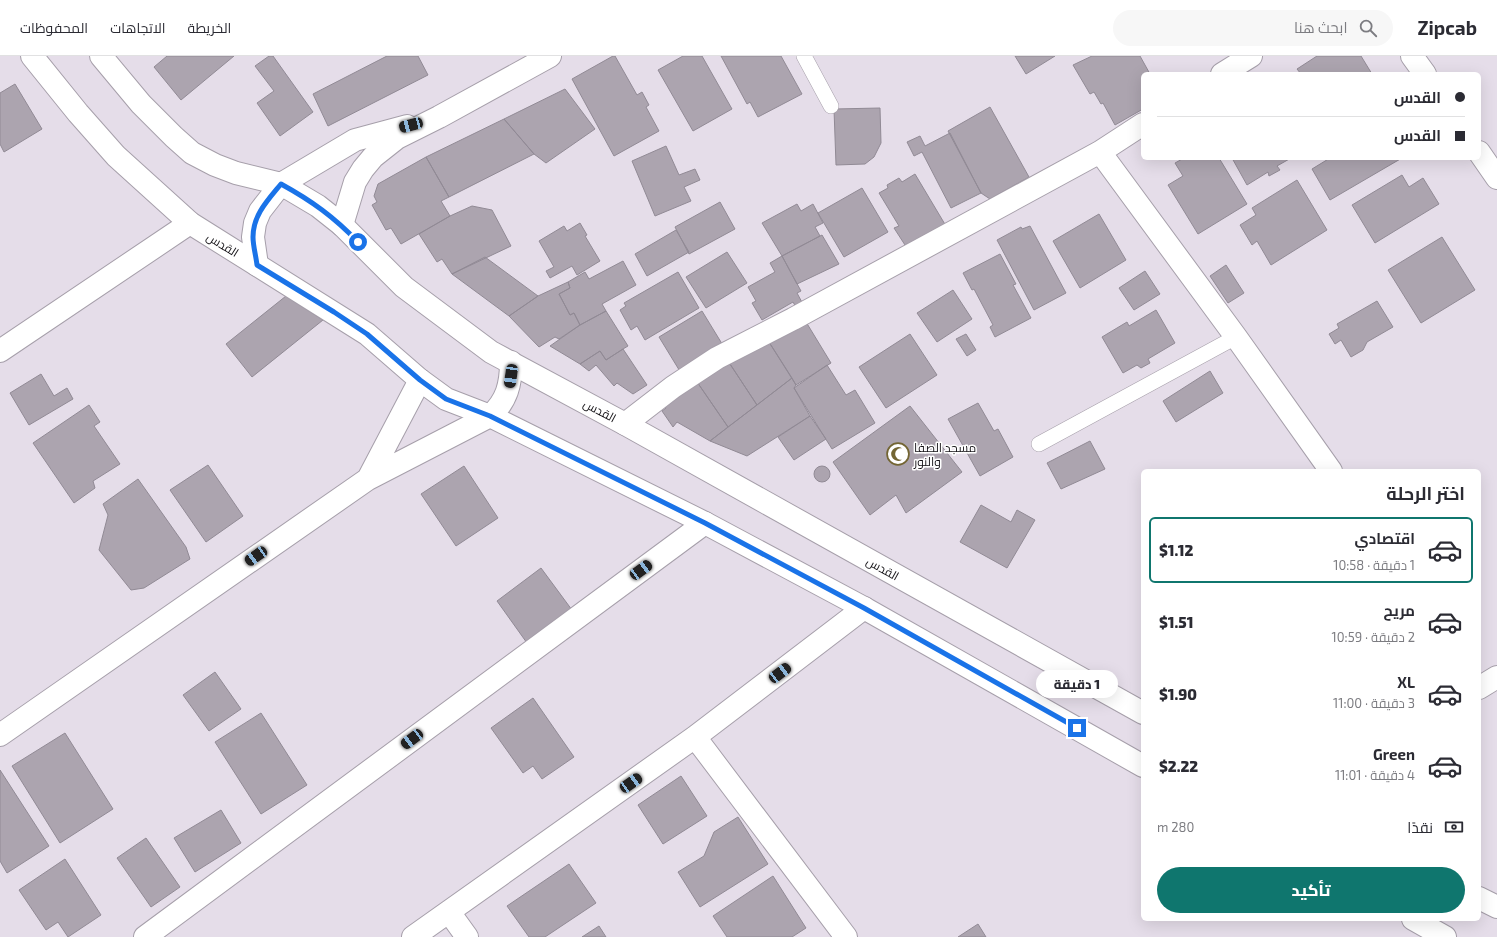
<!DOCTYPE html>
<html lang="ar">
<meta charset="utf-8">
<style>
:root{--surface:#fff;--page:#f7f7f7;--text:#2b2b33;--muted:#7c7c81;--line:#e1e1e2;--accent:#0f766e}
body{margin:0;font-family:"Exo 2",Cairo,sans-serif;background:var(--page);color:var(--text);direction:rtl;height:100vh;display:flex;flex-direction:column;font-size:15px;white-space:nowrap}
*{box-sizing:border-box;margin:0}
p{font-size:13px;color:var(--muted)}
.icon{flex:none;width:22px;height:22px;fill:none;stroke:currentColor;stroke-width:2;stroke-linecap:round;stroke-linejoin:round}
.map{position:relative;flex:1;overflow:hidden;direction:ltr}
.details{position:absolute;left:1141px;top:413px;width:340px;height:452px;display:flex;flex-direction:column;background:var(--surface);border-radius:6px;box-shadow:0 4px 16px #0002;direction:rtl}
.details>*{flex:none}
.top-card{position:absolute;left:1141px;top:16px;width:340px;height:88px;border-radius:6px;box-shadow:0 4px 16px #0002;direction:rtl;display:grid;align-content:center;height:88px;padding:0 16px;background:var(--surface)}
.end{position:absolute;width:18px;height:18px;margin:-9px;border:5px solid #1a73e8;background:#fff;box-shadow:0 0 0 2px #fff}
.from{border-radius:50%}
.bubble{position:absolute;height:28px;border-radius:14px;background:var(--surface);box-shadow:0 4px 16px #0002;font-size:13px;font-weight:800;line-height:28px;text-align:center;direction:rtl}
.car{position:absolute;width:12px;height:24px;margin:-12px -6px;border-radius:5px;box-shadow:0 0 3px 1px #0007;background:linear-gradient(#222 24%,#8ab4d8 0 40%,#222 0 76%,#8ab4d8 0 86%,#222 0)}
.top-card b{display:flex;align-items:center;gap:14px;height:38px;font-size:15px}
.top-card b+b{border-top:1px solid var(--line)}
.top-card i{width:10px;height:10px;background:var(--text)}
ul{padding:0;list-style:none}
li{display:flex;align-items:center;gap:12px;height:66px;margin:0 8px 6px;padding:0 8px;border:2px solid transparent;border-radius:6px}
li div{flex:1}
li b{display:block;font-size:15px}
li em{font-style:normal;font-weight:800}
li.on{border-color:var(--accent)}
li>.icon{width:36px;height:36px;stroke-width:1.5}
h2{padding:0 16px;font-size:18px;line-height:48px}
.pay{display:flex;align-items:center;gap:10px;height:44px;padding:0 16px;font-size:15px}
.pay p{margin-inline-start:auto}
.action{display:flex;gap:8px;margin-top:auto;padding:8px 16px}
.action a{flex:1;height:46px;border-radius:24px;background:var(--accent);color:#fff;font-size:16px;font-weight:800;line-height:46px;text-align:center}
header{display:flex;align-items:center;gap:24px;box-sizing:border-box;height:56px;padding:0 20px;background:var(--surface);border-bottom:1px solid var(--line)}
header strong{font-size:19px}
nav{display:flex;gap:22px;margin-inline-start:auto;font-size:14px}
.search{width:280px;height:36px;background:var(--page);display:flex;align-items:center;gap:10px;box-sizing:border-box;padding:0 14px;border-radius:22px;color:var(--muted);font-size:15px}
.map>svg:first-child{display:block}
.building{fill:#aca4af;stroke:#918a95}
.lines{fill:none;stroke-linecap:round;stroke-linejoin:round}
.service-casing{stroke:#a69faa;stroke-width:16}
.minor-casing{stroke:#a69faa;stroke-width:24}
.primary-casing{stroke:#a69faa;stroke-width:24}
.service{stroke:#fff;stroke-width:15}
.minor{stroke:#fff;stroke-width:22}
.primary{stroke:#fff;stroke-width:22}
.route{stroke:#1a73e8;stroke-width:5}
.labels{text-anchor:middle;dominant-baseline:central;stroke-width:3;stroke-linejoin:round;paint-order:stroke}
.street-label{font-size:12px;fill:#131115;stroke:#fff}
.poi-label{font-size:12px;fill:#131115;stroke:#fff;text-anchor:start}
</style>
<header>
<strong>Zipcab</strong>
<div class="search"><svg class="icon" aria-label="search" viewBox="0 0 24 24"><circle cx="10" cy="10" r="6"/><path d="M15 15l6 6"/></svg>ابحث هنا</div>
<nav><a>الخريطة</a><a>الاتجاهات</a><a>المحفوظات</a></nav>
</header>
<div class="map">
<svg width="1497" height="881" viewBox="0 0 1497 881">
<rect width="100%" height="100%" fill="#e5dde9"/>
<path class="building" d="M167,0H234L181,44L154,11Z
M269,0H273L313,56L280,80L257,47L274,35L255,10Z
M387,0H418L428,19L328,70L313,38Z
M613,0H615L637,39L642,36L649,49L646,51L659,75L614,100L572,23Z
M683,0H702L732,53L693,75L658,14Z
M721,0H781L802,38L758,61L750,46L747,48Z
M1015,0H1055L1026,18Z
M1092,0H1140L1150,18H1143V53L1115,69L1103,47L1101,48L1094,36L1090,38L1073,9Z
M1317,0H1361L1372,18H1301L1297,13Z
M15,28L42,73L4,96L0,88V37Z
M565,33L595,73L546,107L534,98L504,63Z
M990,51L1029,121L990,143L981,137L948,75Z
M880,52L881,87L874,101L865,108L836,109L834,53Z
M504,63L534,98L449,141L426,101Z
M950,77L981,137L951,152L922,96L914,100L907,86L920,80L925,90Z
M666,90L679,119L695,113L700,124L684,131L691,145L655,160L632,105Z
M426,101L449,141L441,145L450,160L401,188L391,172L386,174L372,149L377,146L374,140L378,128Z
M1184,102H1219L1247,148L1198,178L1168,129L1183,120L1175,107Z
M1232,102H1291L1277,110L1280,114L1269,120L1268,116L1247,129Z
M1330,102H1402L1330,144L1312,113Z
M915,118L946,170L910,192L907,188L905,189L894,172L899,170L879,137L888,132L887,129L899,122L902,126Z
M1402,119L1409,131L1423,122L1439,148L1375,187L1352,149Z
M1297,124L1327,174L1271,209L1257,185L1252,189L1240,169L1256,159L1252,152Z
M862,132L888,176L844,201L818,157Z
M720,146L735,173L689,198L675,171Z
M797,148L801,155L813,148L823,167L815,171L820,180L782,200L762,167Z
M472,150L492,154L511,190L452,218L442,203L437,206L419,178L450,160Z
M1099,158L1126,204L1080,232L1053,185Z
M580,167L587,179L585,180L600,205L577,219L572,210L550,222L546,215L554,211L539,185L564,170L567,175Z
M1030,170L1066,237L1034,254L997,184L1021,171L1022,173Z
M676,174L689,196L647,220L635,198Z
M822,179L839,208L797,228L782,200Z
M1442,181L1475,234L1421,267L1388,214Z
M727,196L747,227L706,252L686,221Z
M1000,198L1016,228L1013,229L1031,262L995,281L990,271L993,269L974,233L972,234L963,217Z
M782,200L801,235L797,237L804,250L797,253L793,246L762,264L752,247L756,245L748,231L775,216L770,207Z
M485,201L538,240L509,260L452,218Z
M623,205L636,229L602,248L606,255L580,269L574,257L570,259L559,238L570,232L568,226L585,216L589,223Z
M1226,209L1244,237L1228,247L1210,220Z
M1145,215L1160,238L1134,254L1119,232Z
M678,216L699,252L645,284L637,270L631,274L620,254L626,250L624,247Z
M568,226L570,232L559,238L570,259L574,257L580,269L559,283L555,281L539,291L509,260L538,240Z
M953,234L972,263L937,286L917,257Z
M286,240L323,264L252,321L226,288Z
M1377,245L1393,271L1367,286L1363,294L1351,301L1341,284L1335,288L1329,278L1339,272L1337,268Z
M1156,254L1175,287L1148,303L1150,307L1141,312L1137,309L1123,317L1102,281L1127,266L1129,270Z
M606,255L628,290L623,293L606,304L600,295L580,308L550,290L580,269Z
M702,255L724,291L681,317L659,281Z
M803,261L831,307L796,329L767,283Z
M910,278L937,319L886,352L859,311Z
M966,278L976,294L967,300L956,283Z
M769,286L792,322L757,349L728,305Z
M623,293L647,329L633,338L617,327L614,330L596,309L589,315L580,308L600,295L606,304Z
M728,305L757,349L728,371L695,323Z
M827,309L846,339L855,334L875,367L832,393L794,332Z
M1210,315L1223,337L1176,366L1163,345Z
M41,318L54,340L67,332L73,343L29,369L10,337Z
M792,322L796,329L794,332L810,360L747,400L710,385Z
M695,323L728,371L710,385L677,366L673,371L662,355L666,352L662,346Z
M978,347L994,375L998,373L1013,401L980,420L948,363Z
M89,349L100,366L94,370L120,408L93,425L95,432L74,447L33,387Z
M910,350L962,416L906,457L896,439L870,459L833,406Z
M810,360L826,383L794,404L778,381Z
M1090,385L1105,413L1061,433L1047,407Z
M208,409L243,460L206,486L170,434Z
M814 418a8 8 0 1 1 16 0a8 8 0 1 1-16 0Z
M464,410L498,462L456,490L421,438Z
M138,423L186,491L190,503L144,532L131,534L99,494L108,459L103,448Z
M981,449L1011,466L1017,454L1035,464L1007,512L960,486Z
M541,512L572,554L527,587L497,545Z
M215,616L241,653L209,675L183,639Z
M533,642L574,701L542,723L533,710L523,717L491,672Z
M261,657L307,729L261,758L215,686Z
M65,677L113,753L60,787L12,710Z
M0,714L49,790L7,817L0,805Z
M681,720L707,760L663,788L638,749Z
M221,754L241,787L195,816L174,782Z
M738,761L768,808L700,851L678,816L704,800L714,776Z
M146,782L180,831L151,851L117,802Z
M65,803L101,859L68,881L58,866L46,874L19,834Z
M569,808L596,847L545,881H529L507,850Z
M773,820L806,872L792,881H727L713,860Z
M978,868L986,881H958Z
M599,870L606,881H582Z"/>
<g class="lines">
<g class="service-casing">
<path id="service" d="M804,0L831,50
M1039,388L1236,281"/>
</g>
<g class="minor-casing">
<path id="minor" d="M1412,0L1425,18
M1222,18L1251,0
M1100,96L1236,281L1331,415
M1479,96L1497,122
M342,169L355,126L363,113L373,101L397,82L439,61L550,0
M257,209L253,181L255,167L260,155L281,128L355,84L407,70
M0,295L190,167
M625,368L673,331L717,302L793,263L1100,96L1143,68
M368,423L420,324
M1479,632L1497,621
M0,679L368,423L490,360C507,345 511,328 511,306
M695,681L846,881
M449,856L467,881
M145,881L705,467
M413,881L695,681L864,552"/>
</g>
<g class="primary-casing">
<path id="primary" d="M32,0L78,57L116,100L190,167L367,278L420,324L446,343L490,360L705,467L864,552L1143,710
M101,0L141,48L174,81L192,97L215,109L236,117L281,128L318,150L342,169L404,231L491,296L625,368L1143,657
M1479,842L1497,851
M1413,863L1445,881"/>
</g>
<use href="#service" class="service"/>
<use href="#minor" class="minor"/>
<use href="#primary" class="primary"/>
</g>
<g class="lines">
<path class="route" d="M358,186C334,161 312,145 281,128C268,144 253,159 253,181C253,190 256,200 257,209L334,256L367,278L420,324L446,343L490,360L705,467L864,552L1077,672"/>
</g>
<defs>
<g id="mosque-ring" transform="scale(1.15)"><circle r="9.5" fill="#fff" stroke="#736533" stroke-width="1.5"/><path d="M3.5-4.9A6 6 0 1 0 3.5 4.9A5 5 0 1 1 3.5-4.9Z" fill="#736533"/></g>
</defs>
<g fill-rule="evenodd">
<use href="#mosque-ring" x="898" y="398"/>
</g>
<g class="labels">
<g class="street-label">
<text transform="translate(223 188) rotate(32)">القدس</text>
<text transform="translate(600 354) rotate(28)">القدس</text>
<text transform="translate(883 512) rotate(29)">القدس</text>
</g>
<g class="poi-label">
<text x="914" y="391">مسجد الصفا<tspan x="914" dy="14">والنور</tspan></text>
</g>
</g>
</svg>
<i class="end from" style="left:358px;top:186px"></i>
<i class="end" style="left:1077px;top:672px"></i>
<div class="bubble" style="left:1036px;top:614px;width:82px">1 دقيقة</div>
<i class="car" style="left:411px;top:69px;rotate:255deg"></i>
<i class="car" style="left:511px;top:320px;rotate:188deg"></i>
<i class="car" style="left:256px;top:500px;rotate:235deg"></i>
<i class="car" style="left:641px;top:514px;rotate:54deg"></i>
<i class="car" style="left:780px;top:617px;rotate:53deg"></i>
<i class="car" style="left:412px;top:683px;rotate:233deg"></i>
<i class="car" style="left:631px;top:727px;rotate:55deg"></i>
<div class="top-card">
<b><i class="from"></i>القدس</b>
<b><i></i>القدس</b>
</div>
<section class="details">
<h2>اختر الرحلة</h2>
<ul>
<li class="on"><svg class="icon" aria-label="car" viewBox="0 0 24 24"><path d="M5 17H2v-5l4-1 3-4h7l3 4 3 1v5h-3M9 17h6M6 11h13"/><circle cx="7" cy="17" r="2"/><circle cx="17" cy="17" r="2"/></svg><div><b>اقتصادي</b><p>1 دقيقة · 10:58</p></div><em>$1.12</em></li>
<li><svg class="icon" aria-label="car" viewBox="0 0 24 24"><path d="M5 17H2v-5l4-1 3-4h7l3 4 3 1v5h-3M9 17h6M6 11h13"/><circle cx="7" cy="17" r="2"/><circle cx="17" cy="17" r="2"/></svg><div><b>مريح</b><p>2 دقيقة · 10:59</p></div><em>$1.51</em></li>
<li><svg class="icon" aria-label="car" viewBox="0 0 24 24"><path d="M5 17H2v-5l4-1 3-4h7l3 4 3 1v5h-3M9 17h6M6 11h13"/><circle cx="7" cy="17" r="2"/><circle cx="17" cy="17" r="2"/></svg><div><b>XL</b><p>3 دقيقة · 11:00</p></div><em>$1.90</em></li>
<li><svg class="icon" aria-label="car" viewBox="0 0 24 24"><path d="M5 17H2v-5l4-1 3-4h7l3 4 3 1v5h-3M9 17h6M6 11h13"/><circle cx="7" cy="17" r="2"/><circle cx="17" cy="17" r="2"/></svg><div><b>Green</b><p>4 دقيقة · 11:01</p></div><em>$2.22</em></li>
</ul>
<div class="pay"><svg class="icon" aria-label="cash" viewBox="0 0 24 24"><path d="M3 7h18v10H3z"/><circle cx="12" cy="12" r="2"/></svg>نقدًا<p>280 m</p></div>
<div class="action"><a>تأكيد</a></div>
</section>
</div>
